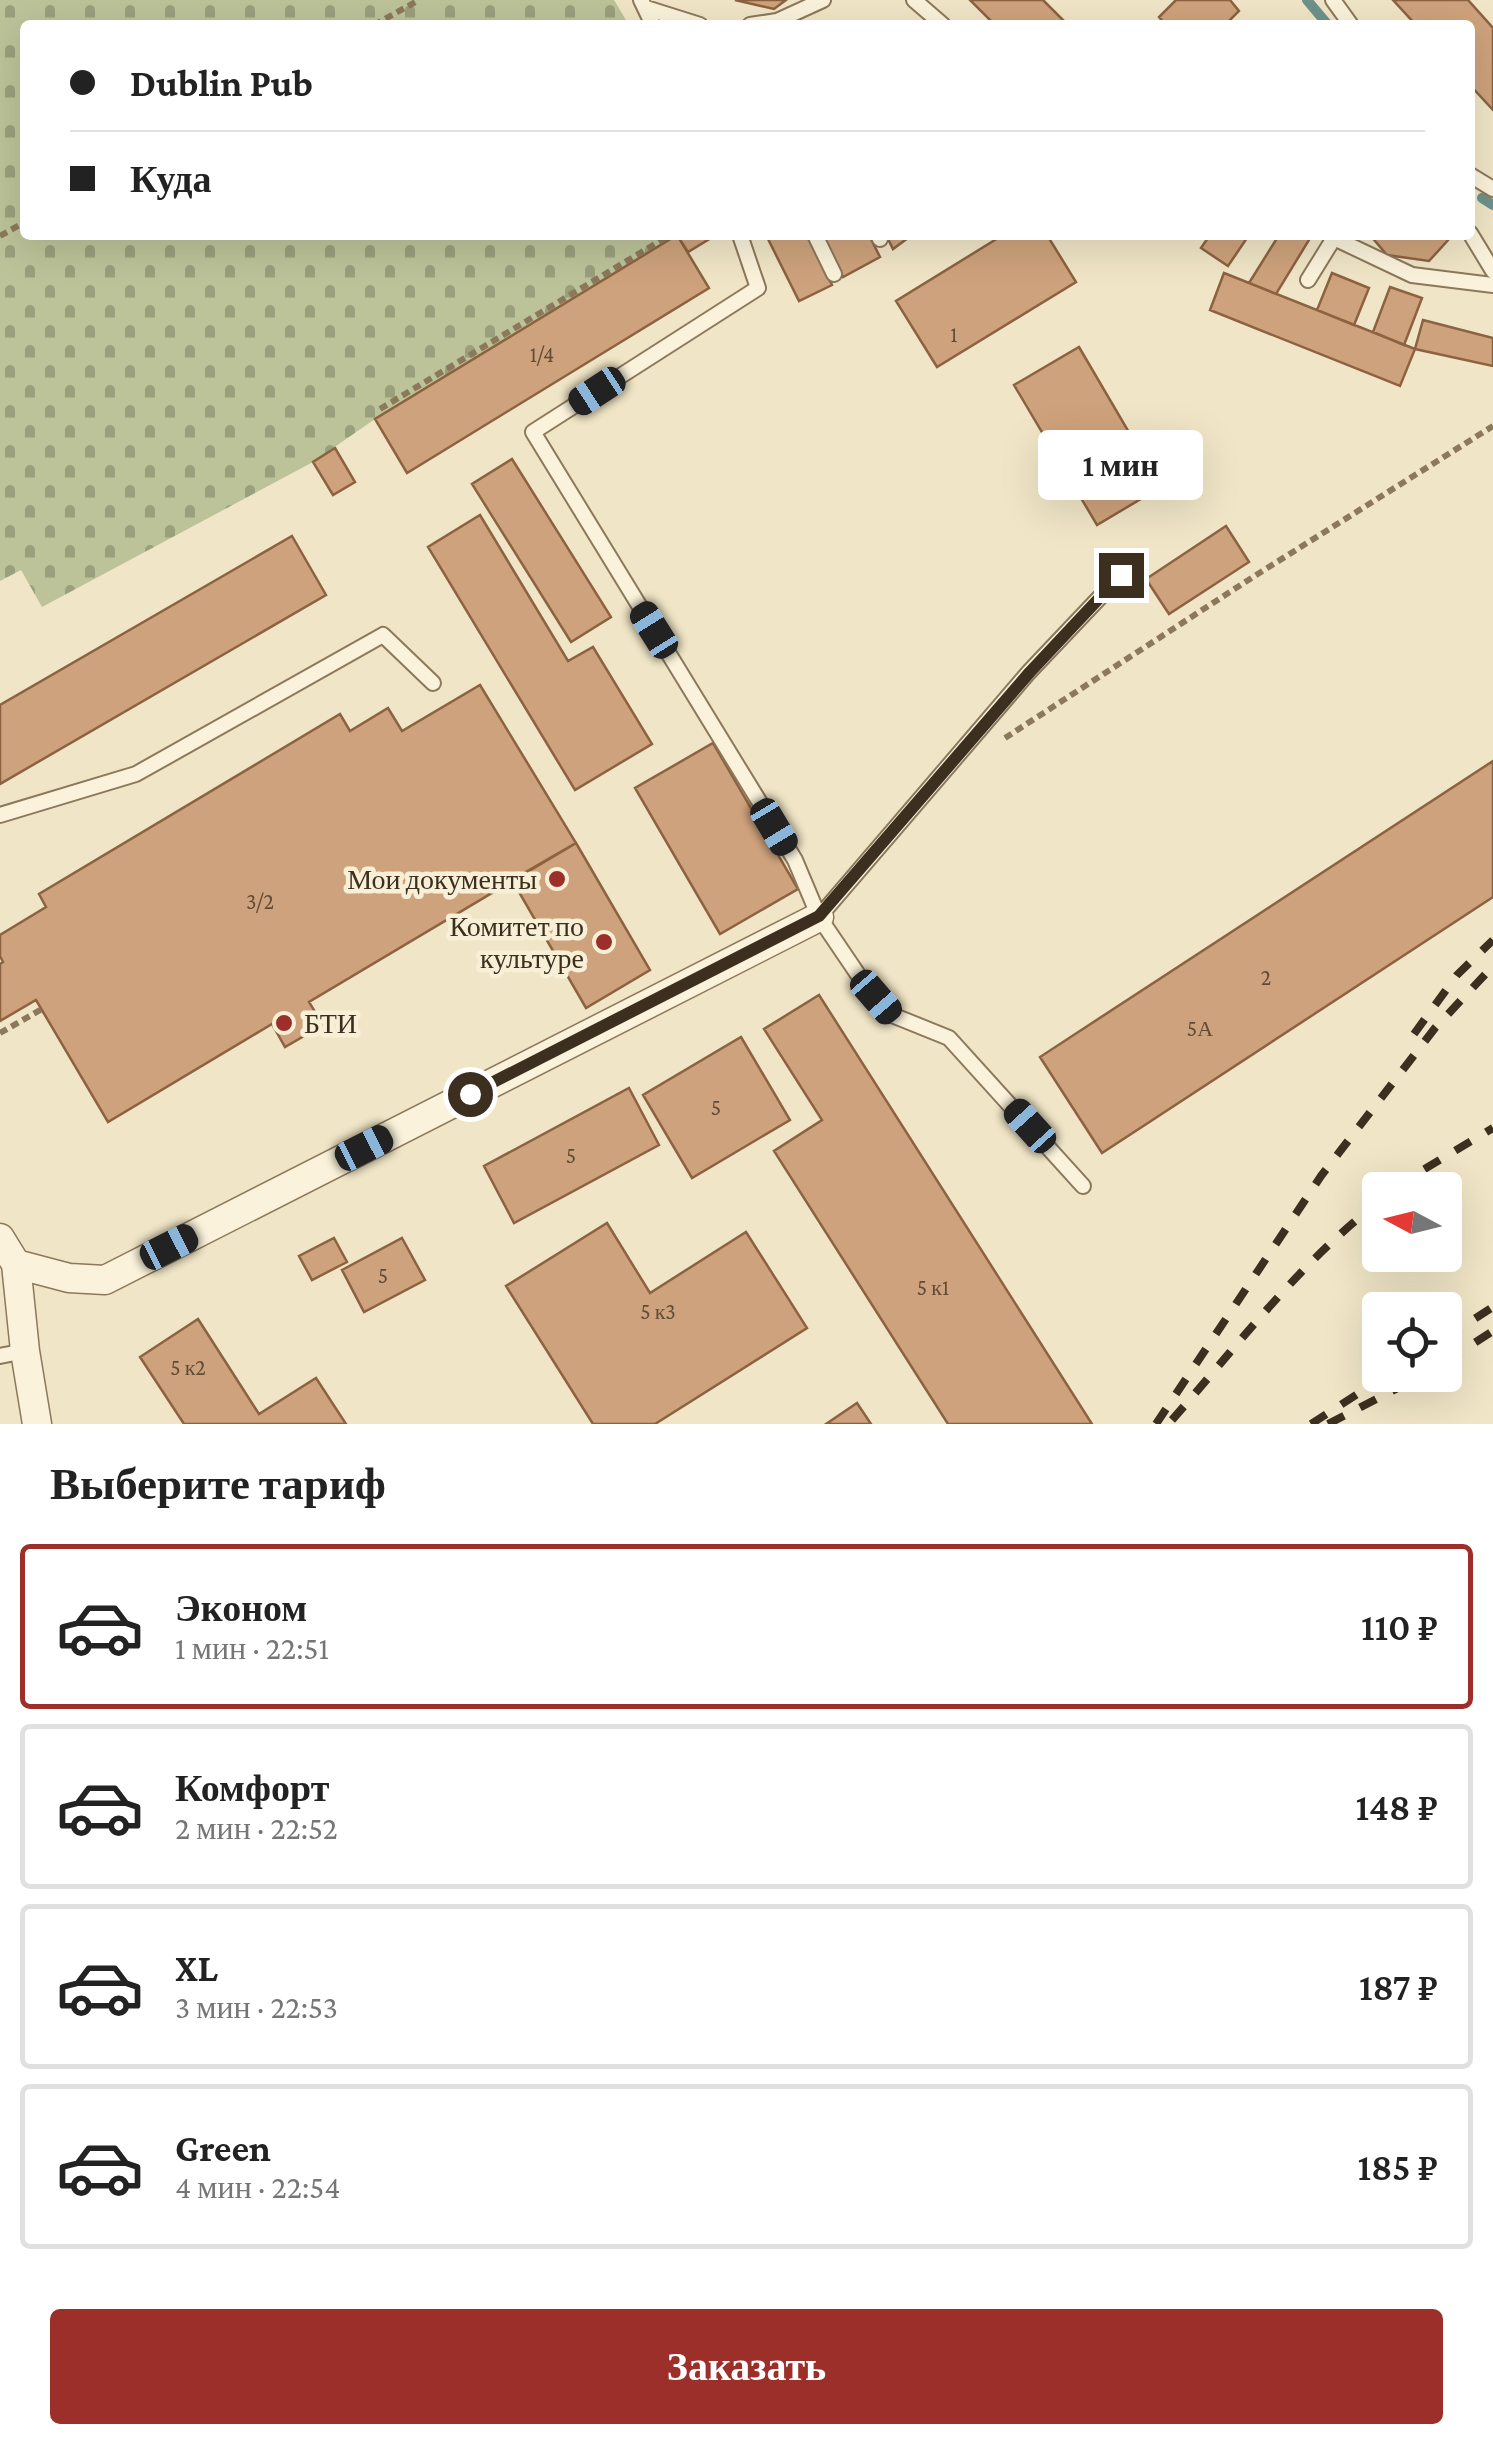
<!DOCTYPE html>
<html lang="ru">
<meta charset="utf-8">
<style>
:root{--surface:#fff;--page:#f2f2f2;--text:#222;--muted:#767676;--line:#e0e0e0;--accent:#9c2f2a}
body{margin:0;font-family:"Crimson Pro",serif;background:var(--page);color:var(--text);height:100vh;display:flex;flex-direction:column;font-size:38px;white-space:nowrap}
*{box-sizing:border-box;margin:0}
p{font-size:32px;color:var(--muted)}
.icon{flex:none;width:55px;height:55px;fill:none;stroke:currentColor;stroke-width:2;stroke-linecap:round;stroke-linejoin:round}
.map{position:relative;height:1424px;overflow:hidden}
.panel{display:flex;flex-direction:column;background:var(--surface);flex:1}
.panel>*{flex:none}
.hud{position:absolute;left:20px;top:20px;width:1455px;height:220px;border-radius:10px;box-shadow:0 10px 40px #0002;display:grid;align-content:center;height:220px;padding:0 50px;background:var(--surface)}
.needle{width:65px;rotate:277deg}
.buttons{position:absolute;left:1362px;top:1172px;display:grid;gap:20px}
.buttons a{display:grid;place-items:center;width:100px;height:100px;border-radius:10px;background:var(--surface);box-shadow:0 10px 40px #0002;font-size:50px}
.end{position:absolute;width:45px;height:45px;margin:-22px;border:12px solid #3c2f1f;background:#fff;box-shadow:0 0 0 5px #fff}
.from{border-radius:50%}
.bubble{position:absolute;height:70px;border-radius:10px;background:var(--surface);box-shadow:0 10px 40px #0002;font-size:32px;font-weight:600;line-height:70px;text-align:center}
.car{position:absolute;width:30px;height:60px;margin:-30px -15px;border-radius:12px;box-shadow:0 0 8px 2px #0007;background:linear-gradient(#222 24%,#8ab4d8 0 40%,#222 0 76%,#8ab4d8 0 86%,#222 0)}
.hud b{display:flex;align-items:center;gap:35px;height:95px;font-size:38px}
.hud b+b{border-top:2px solid var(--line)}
.hud i{width:25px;height:25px;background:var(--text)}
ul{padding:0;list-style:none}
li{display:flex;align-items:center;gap:30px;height:165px;margin:0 20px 15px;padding:0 30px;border:5px solid var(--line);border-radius:10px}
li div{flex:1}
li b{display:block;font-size:38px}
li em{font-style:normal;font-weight:600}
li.selected{border-color:var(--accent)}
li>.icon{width:90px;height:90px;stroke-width:1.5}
h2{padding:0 50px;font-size:45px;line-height:120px}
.action{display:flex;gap:20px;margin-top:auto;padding:20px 50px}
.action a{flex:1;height:115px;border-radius:10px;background:var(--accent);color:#fff;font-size:40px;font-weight:600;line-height:115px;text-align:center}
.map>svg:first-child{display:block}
.cemetery{fill:url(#cemetery-stones)}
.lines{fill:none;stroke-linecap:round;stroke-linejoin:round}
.stream{stroke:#6e928b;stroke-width:10}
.building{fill:#cea27c;stroke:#8c6240;stroke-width:2.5}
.lane-casing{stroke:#8c785b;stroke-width:18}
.street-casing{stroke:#8c785b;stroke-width:31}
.path{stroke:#8c785b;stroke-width:6;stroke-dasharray:8 5;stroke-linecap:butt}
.lane{stroke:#faf2da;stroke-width:14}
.street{stroke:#faf2da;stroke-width:28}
.rail{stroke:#3c2f1f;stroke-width:8;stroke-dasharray:18 18;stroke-linecap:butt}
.route{stroke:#3c2f1f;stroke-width:12}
.poi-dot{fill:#9c2f2a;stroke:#f7efd6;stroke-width:4}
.labels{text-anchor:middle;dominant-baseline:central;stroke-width:9;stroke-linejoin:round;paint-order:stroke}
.number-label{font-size:22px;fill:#604c36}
.poi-label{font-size:28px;fill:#3c2f1f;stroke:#f7efd6;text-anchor:end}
</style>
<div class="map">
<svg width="1493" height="1424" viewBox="0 0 1493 1424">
<defs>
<pattern id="cemetery-stones" width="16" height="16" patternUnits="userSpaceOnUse" patternTransform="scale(2.5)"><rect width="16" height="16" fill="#bcc399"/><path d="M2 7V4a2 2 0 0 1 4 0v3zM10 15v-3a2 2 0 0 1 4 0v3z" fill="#9a9f7c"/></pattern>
</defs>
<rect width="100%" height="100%" fill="#f0e5c6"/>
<path class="cemetery" d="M0,0H614L629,25H25V235H677L375,419L313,462L42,607L21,570L0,581Z"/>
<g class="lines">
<path class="stream" d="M1307,0L1328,25
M1482,198L1493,205"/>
</g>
<path class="building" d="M735,0H786L774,9Z
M970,0H1043L1068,25H995Z
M1176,0H1230L1239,11L1225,25H1166L1159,17Z
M1393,0H1468L1493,28V110L1470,85V25H1416Z
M677,235L709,288L407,473L375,419Z
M677,235H716L688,252Z
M766,235H807L832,285L799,301Z
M822,235H869L880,257L843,277Z
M886,235H912L893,249Z
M1003,235H1047L1076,282L937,367L896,301Z
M1210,235H1249L1228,266L1201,248Z
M1279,235H1312L1276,294L1249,283Z
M1370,235H1448L1450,238L1429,261L1387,255Z
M1224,273L1415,349L1400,386L1210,310Z
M1332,273L1369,288L1354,325L1317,310Z
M1390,287L1422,298L1404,345L1373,332Z
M1423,320L1493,338V366L1415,349Z
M1079,347L1161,487L1097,525L1014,385Z
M335,448L355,482L333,495L313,462Z
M512,459L611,617L571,642L472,484Z
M480,515L568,661L593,647L652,744L575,790L428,547Z
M1226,526L1249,562L1169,614L1146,579Z
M292,536L326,595L0,784V705Z
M480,685L576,843L309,1002L323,1025L285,1047L272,1024L108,1122L36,1000L0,1021V964L3,962L0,956V935L46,907L39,894L340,714L350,731L388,708L402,731Z
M713,743L798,889L720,934L635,788Z
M1493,761V897L1102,1153L1040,1057Z
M576,843L650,970L586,1008L512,880Z
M819,995L1092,1424H948L774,1151L822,1120L764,1029Z
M741,1037L790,1120L692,1178L643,1095Z
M629,1088L659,1145L514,1223L484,1166Z
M607,1223L650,1293L746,1232L807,1328L655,1424H593L506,1286Z
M334,1238L347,1262L312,1280L299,1256Z
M402,1238L425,1280L364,1312L342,1270Z
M198,1319L259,1414L316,1378L346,1424H184L140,1357Z
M857,1403L871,1424H826Z"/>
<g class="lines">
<g class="lane-casing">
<path id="lane" d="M641,0L653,25
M914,0L943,25
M1333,0L1351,25
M646,8L700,25
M750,25L777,21L823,0
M1470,175L1493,189
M1470,233L1493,271
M740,235L758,288L533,432L795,860L819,917L861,979L892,1015L949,1038L1083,1186
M815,235L834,274
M878,235L880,239
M1308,280L1334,238L1412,275L1493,285
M0,815L136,774L383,635L433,683
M819,917L1029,672L1121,575
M0,1356L25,1351"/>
</g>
<g class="street-casing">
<path id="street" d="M0,1238L16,1264L25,1351L37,1424
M16,1264L69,1278L105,1280L819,917"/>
</g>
<path class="path" d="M374,25L419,0
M0,236L25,222
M380,409L670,235
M1005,738L1253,577L1493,426
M0,1033L42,1009"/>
<use href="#lane" class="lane"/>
<use href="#street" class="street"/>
<path class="rail" d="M1414,1034L1457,975L1493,940
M1395,1190L1418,1173L1493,1128
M1445,1338L1493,1307
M1445,1362L1493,1331
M1172,1420C1238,1345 1300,1262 1380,1201
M1156,1424L1321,1176L1435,1028L1493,966
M1311,1424L1387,1375
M1328,1424L1423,1375"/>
</g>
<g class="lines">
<path class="route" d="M470,1094L819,916L1030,672L1121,575"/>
</g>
<g class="poi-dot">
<circle cx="557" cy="879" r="10"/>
<circle cx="604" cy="942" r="10"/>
<circle cx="284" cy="1023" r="10"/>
</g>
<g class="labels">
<g class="number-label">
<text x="954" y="334">1</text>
<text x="542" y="354">1/4</text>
<text x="260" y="901">3/2</text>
<text x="1266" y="977">2</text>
<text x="1200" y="1028">5А</text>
<text x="716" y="1107">5</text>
<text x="571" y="1155">5</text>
<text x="383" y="1275">5</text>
<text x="933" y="1287">5 к1</text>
<text x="658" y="1311">5 к3</text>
<text x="188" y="1367">5 к2</text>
</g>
<g class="poi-label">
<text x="537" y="879">Мои документы</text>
<text x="584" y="926">Комитет по<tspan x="584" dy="32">культуре</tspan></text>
<text x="304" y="1023" text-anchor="start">БТИ</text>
</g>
</g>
</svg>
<div class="buttons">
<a><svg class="needle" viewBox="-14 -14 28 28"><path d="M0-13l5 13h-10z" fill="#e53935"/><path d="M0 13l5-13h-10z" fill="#767676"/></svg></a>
<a><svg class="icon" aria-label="locate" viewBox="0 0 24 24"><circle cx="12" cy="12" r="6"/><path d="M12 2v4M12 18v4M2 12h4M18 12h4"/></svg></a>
</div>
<i class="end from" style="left:470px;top:1094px"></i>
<i class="end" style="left:1121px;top:575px"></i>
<div class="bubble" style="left:1038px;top:430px;width:165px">1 мин</div>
<i class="car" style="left:597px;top:391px;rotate:237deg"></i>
<i class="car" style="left:654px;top:630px;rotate:328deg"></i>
<i class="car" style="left:774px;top:827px;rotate:149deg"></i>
<i class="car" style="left:876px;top:997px;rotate:139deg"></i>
<i class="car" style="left:1030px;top:1126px;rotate:318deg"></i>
<i class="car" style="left:364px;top:1148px;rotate:63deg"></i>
<i class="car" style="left:169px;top:1247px;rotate:63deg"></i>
<div class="hud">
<b><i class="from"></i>Dublin Pub</b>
<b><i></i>Куда</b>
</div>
</div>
<section class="panel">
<h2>Выберите тариф</h2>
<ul>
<li class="selected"><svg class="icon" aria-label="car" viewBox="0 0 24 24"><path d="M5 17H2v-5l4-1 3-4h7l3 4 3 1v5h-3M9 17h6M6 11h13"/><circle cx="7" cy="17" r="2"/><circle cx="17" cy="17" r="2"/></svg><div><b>Эконом</b><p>1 мин · 22:51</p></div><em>110 ₽</em></li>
<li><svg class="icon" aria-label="car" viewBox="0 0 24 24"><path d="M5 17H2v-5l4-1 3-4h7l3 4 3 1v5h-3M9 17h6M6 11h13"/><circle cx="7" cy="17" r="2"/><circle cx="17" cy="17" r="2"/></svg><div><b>Комфорт</b><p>2 мин · 22:52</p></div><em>148 ₽</em></li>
<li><svg class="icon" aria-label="car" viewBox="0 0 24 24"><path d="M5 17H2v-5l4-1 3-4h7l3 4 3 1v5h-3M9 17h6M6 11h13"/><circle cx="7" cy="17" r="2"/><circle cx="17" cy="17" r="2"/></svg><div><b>XL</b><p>3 мин · 22:53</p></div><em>187 ₽</em></li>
<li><svg class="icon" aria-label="car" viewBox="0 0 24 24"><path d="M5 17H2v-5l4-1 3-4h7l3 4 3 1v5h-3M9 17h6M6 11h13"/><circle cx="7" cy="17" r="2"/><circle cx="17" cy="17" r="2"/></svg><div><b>Green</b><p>4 мин · 22:54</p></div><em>185 ₽</em></li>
</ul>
<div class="action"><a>Заказать</a></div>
</section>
